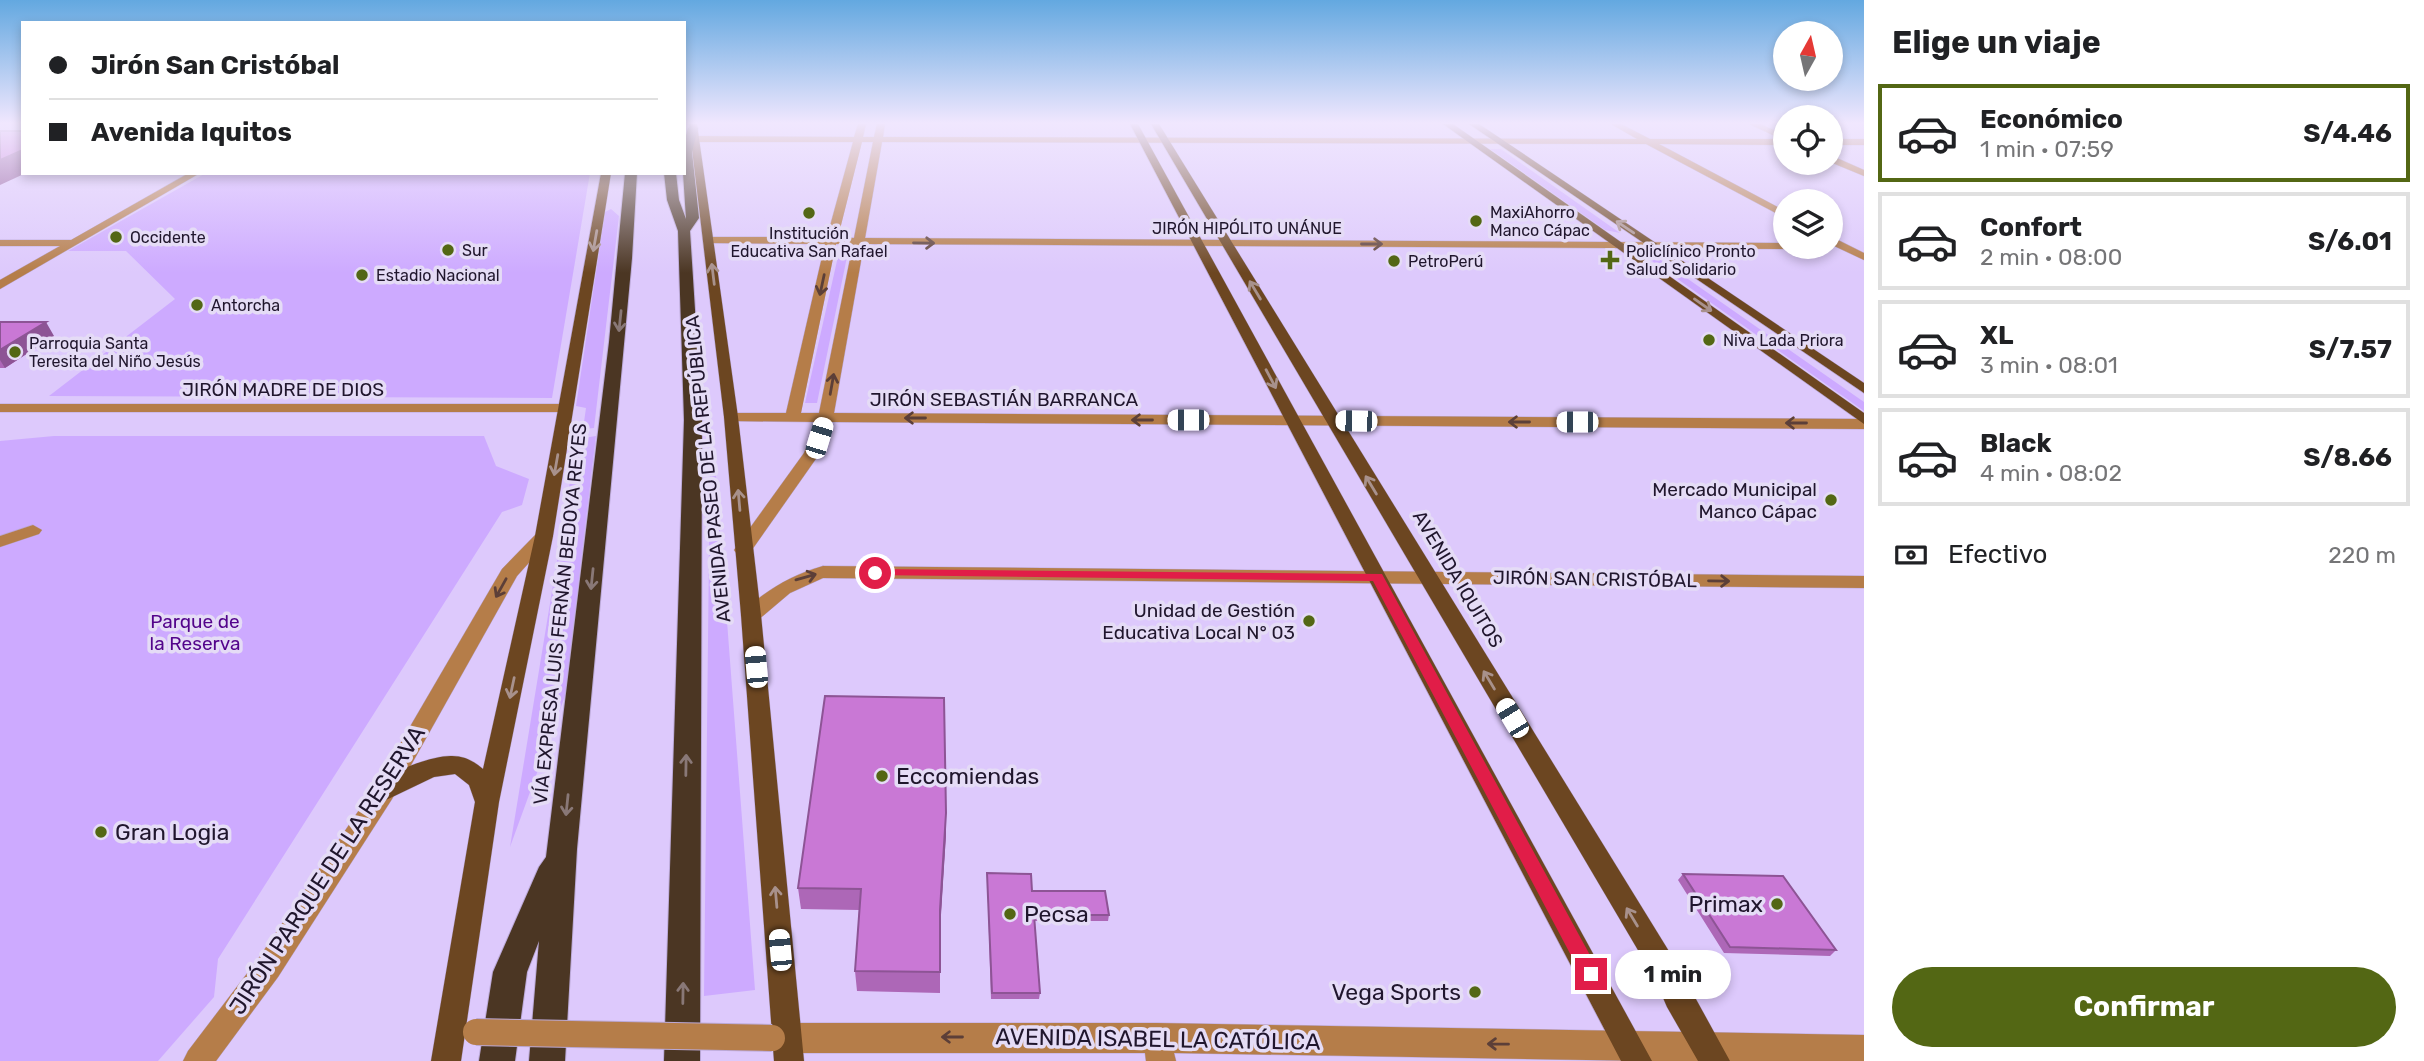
<!DOCTYPE html>
<html lang="es">
<meta charset="utf-8">
<style>
:root{--surface:#fff;--page:#f2f2f2;--text:#202124;--muted:#757577;--line:#e0e0e0;--accent:#536714}
body{margin:0;font-family:Rubik,sans-serif;background:var(--page);color:var(--text);height:100vh;display:flex;flex-direction:column;font-size:26px;white-space:nowrap}
*{box-sizing:border-box;margin:0}
p{font-size:23px;color:var(--muted)}
.icon{flex:none;width:38px;height:38px;fill:none;stroke:currentColor;stroke-width:2;stroke-linecap:round;stroke-linejoin:round}
.map{position:relative;flex:1;overflow:hidden}
.sheet{display:flex;flex-direction:column;background:var(--surface);width:560px}
.sheet>*{flex:none}
.hud{position:absolute;left:21px;top:21px;width:665px;height:154px;border-radius:0px;box-shadow:0 4px 10px #0003;display:grid;align-content:center;height:154px;padding:0 28px;background:var(--surface)}
.needle{width:46px;rotate:8deg}
.controls{position:absolute;left:1773px;top:21px;display:grid;gap:14px}
.controls a{display:grid;place-items:center;width:70px;height:70px;border-radius:50%;background:var(--surface);box-shadow:0 4px 10px #0003;font-size:35px}
.end{position:absolute;width:32px;height:32px;margin:-16px;border:9px solid #e11d48;background:#fff;box-shadow:0 0 0 4px #fff}
.from{border-radius:50%}
.bubble{position:absolute;height:49px;border-radius:24px;background:var(--surface);box-shadow:0 4px 10px #0003;font-size:23px;font-weight:700;line-height:49px;text-align:center}
.car{position:absolute;width:21px;height:42px;margin:-21px -10px;border-radius:9px;box-shadow:0 0 5px 2px #0007;background:linear-gradient(#fff 24%,#345 0 40%,#fff 0 76%,#345 0 86%,#fff 0)}
.hud b{display:flex;align-items:center;gap:24px;height:66px;font-size:26px}
.hud b+b{border-top:2px solid var(--line)}
.hud i{width:18px;height:18px;background:var(--text)}
ul{padding:0;list-style:none}
li{display:flex;align-items:center;gap:21px;height:98px;margin:0 14px 10px;padding:0 14px;border:4px solid var(--line);border-radius:0px}
li div{flex:1}
li b{display:block;font-size:26px}
li em{font-style:normal;font-weight:700}
li.selected{border-color:var(--accent)}
li>.icon{width:63px;height:63px;stroke-width:1.5}
h2{padding:0 28px;font-size:32px;line-height:84px}
.pay{display:flex;align-items:center;gap:18px;height:77px;padding:0 28px;font-size:26px}
.pay p{margin-inline-start:auto}
.cta{display:flex;gap:14px;margin-top:auto;padding:14px 28px}
.cta a{flex:1;height:80px;border-radius:42px;background:var(--accent);color:#fff;font-size:28px;font-weight:700;line-height:80px;text-align:center}
main{display:flex;flex:1;min-height:0}
.map>svg:first-child{display:block}
.green{fill:#cdaaff}
.lines{fill:none;stroke-linecap:round;stroke-linejoin:round}
.minor-casing{stroke:#bba9d7;stroke-width:1}
.major-casing{stroke:#bba9d7;stroke-width:1}
.highway-casing{stroke:#bba9d7;stroke-width:2}
.minor{fill:#b57d49;fill-rule:evenodd}
.major{fill:#6c4621;fill-rule:evenodd}
.highway{fill:#4b3623;fill-rule:evenodd}
.minor-bridge-casing{stroke:#bba9d7;stroke-width:28;stroke-linecap:butt}
.minor-bridge{stroke:#b57d49;stroke-width:26}
.wall{fill:#ad67b7}
.shaded-wall{fill:#8d5495}
.building{fill:#c978d5;stroke:#8d5495;stroke-width:2}
.oneway{stroke:#a8918c}
.oneway2{stroke:#5c3f38}
.oneway3{stroke:#897877}
.route{fill:#e11d48}
.poi-dot{fill:#536714;stroke:#e5dcf6;stroke-width:2.5}
.labels{text-anchor:middle;dominant-baseline:central;stroke-width:7;stroke-linejoin:round;paint-order:stroke}
.far-poi-label{font-size:16px;fill:#20162d;stroke:#e5dcf6;text-anchor:start}
.far-street-label{font-size:16px;fill:#20162d;stroke:#e5dcf6}
.street-label{font-size:19px;fill:#20162d;stroke:#e5dcf6}
.poi-label{font-size:19px;fill:#20162d;stroke:#e5dcf6;text-anchor:end}
.park-label{font-size:19px;fill:#53048b;stroke:#e5dcf6}
.near-poi-label{font-size:23px;fill:#20162d;stroke:#e5dcf6;text-anchor:start}
.near-street-label{font-size:23px;fill:#20162d;stroke:#e5dcf6}
</style>
<main>
<div class="map">
<svg width="1864" height="1061" viewBox="0 0 1864 1061">
<rect width="100%" height="100%" fill="#ddc9fc"/>
<path class="green" d="M1490,149H1501L1620,233L1605,230Z
M206,173H590L552,398L49,396L175,299L126,251H68Z
M611,209L619,216L594,428L583,429L586,408L576,406L605,212Z
M839,252H848L817,403H805Z
M1645,256H1655L1864,402V411Z
M54,436H484L496,466L529,479L522,505L502,512L218,959L214,997L158,1061H0V441Z
M596,436L565,696L510,847L577,439Z
M710,462L715,463L755,990L704,996Z"/>
<g class="lines">
<g class="minor-casing">
<path id="minor" d="M858,124H866L863,137H874L877,124H885L883,137L1637,139L1611,124H1621L1650,139H1781L1749,124H1760L1785,135V145L1659,144L1785,211V218L1646,144L882,142L865,238L1785,243V247H1790L1785,249L864,244L834,413L1864,419V429L832,422L820,453L749,554H737L734,550L804,453L817,422L731,421L724,417L731,413H786L825,244L708,243L703,240L708,237H827L853,142H694L690,139L694,136L854,137ZM862,142H873L854,238L838,237ZM836,244H853L819,413H801Z
M1830,139H1864V145H1830Z
M1830,155L1864,170V176L1830,162Z
M189,173H200L0,289V280L60,246H0V240H71Z
M1830,236L1864,253V260L1830,244Z
M0,404H566L573,408L566,412H0Z
M33,525L42,530L39,534L0,547V536Z
M544,531L553,536L517,576L392,799L278,977L216,1061H183L188,1051L258,959L376,785L502,569L538,532Z
M823,566L1864,576V588L823,578L790,593L758,620H744L741,615L744,610C769,589 791,575 823,566Z
M779,1023H1157L1864,1035V1061H1649L1174,1053L1176,1061H1146L1145,1053H779L769,1048L764,1038L769,1028Z"/>
</g>
<g class="major-casing">
<path id="major" d="M689,124H697L738,417L761,615L804,1061H774L741,615L724,417Z
M1130,124H1138L1652,1061H1621Z
M1151,124H1159L1675,961L1730,1061H1698L1667,1007L1655,979Z
M1443,124H1453L1864,413V424Z
M1469,124H1479L1864,383V393Z
M601,173H611L553,536L499,802L461,1061H431L475,802L469,785L455,774L434,777L384,801L376,799L372,792C381,774 432,755 452,756C464,756 474,761 483,769L535,536Z"/>
</g>
<g class="highway-casing">
<path id="highway" d="M693,125L698,128L692,152L699,218L690,231L702,420L700,1061H664L684,420L678,231L667,200L664,173H676L679,200L686,219L683,173L684,142L688,128Z
M625,173H637L632,258L577,849L565,1061H529L539,941L527,972L515,1061H479L493,972L539,867L546,857L609,342Z"/>
</g>
<use href="#minor" class="minor"/>
<use href="#major" class="major"/>
<use href="#highway" class="highway"/>
<g class="minor-bridge-casing">
<path id="minor-bridge" d="M476,1032L772,1038"/>
</g>
<use href="#minor-bridge" class="minor-bridge"/>
</g>
<path class="wall" d="M0,322L54,336L5,368H0Z
M946,834L940,927V993L857,991L855,971L859,910L801,909L798,888Z
M987,873L1032,891L1109,915L1108,921H1034L1040,993L1039,999H991Z
M1683,874L1836,950L1830,956L1724,953L1678,880Z"/>
<path class="shaded-wall" d="M23,150V173H26L0,185V160Z
M46,322L54,336L5,368L0,360V350Z
M946,813V834L940,931V910Z"/>
<path class="building" d="M0,131H23V150L0,160Z
M0,322H46L0,350Z
M825,696L944,698L946,813L940,910V972L855,971L861,889L798,888Z
M987,873L1031,874L1032,891H1105L1109,915H1034L1040,993H992Z
M1683,874L1783,876L1836,950L1730,947Z"/>
<defs><path id="oneway-shaft" d="M-6 0H5M1.5-3L5.5 0L1.5 3" fill="none" stroke-width="1.6" stroke-linecap="round" stroke-linejoin="round" transform="scale(1.75)"/></defs>
<g class="oneway">
<use href="#oneway-shaft" transform="translate(1625 227) rotate(-146)"/>
<use href="#oneway-shaft" transform="translate(595 241) rotate(100)"/>
<use href="#oneway-shaft" transform="translate(713 274) rotate(-97)"/>
<use href="#oneway-shaft" transform="translate(1255 290) rotate(-121)"/>
<use href="#oneway-shaft" transform="translate(1703 305) rotate(35)"/>
<use href="#oneway-shaft" transform="translate(1271 379) rotate(62)"/>
<use href="#oneway-shaft" transform="translate(556 465) rotate(100)"/>
<use href="#oneway-shaft" transform="translate(1371 485) rotate(-121)"/>
<use href="#oneway-shaft" transform="translate(739 500) rotate(-95)"/>
<use href="#oneway-shaft" transform="translate(1489 680) rotate(-121)"/>
<use href="#oneway-shaft" transform="translate(512 688) rotate(102)"/>
<use href="#oneway-shaft" transform="translate(776 897) rotate(-95)"/>
<use href="#oneway-shaft" transform="translate(1632 917) rotate(-121)"/>
</g>
<g class="oneway2">
<use href="#oneway-shaft" transform="translate(924 243) rotate(1)"/>
<use href="#oneway-shaft" transform="translate(1372 244)"/>
<use href="#oneway-shaft" transform="translate(822 285) rotate(102)"/>
<use href="#oneway-shaft" transform="translate(832 384) rotate(-80)"/>
<use href="#oneway-shaft" transform="translate(915 418) rotate(-180)"/>
<use href="#oneway-shaft" transform="translate(1142 420) rotate(-180)"/>
<use href="#oneway-shaft" transform="translate(1519 422) rotate(-180)"/>
<use href="#oneway-shaft" transform="translate(1796 423) rotate(-180)"/>
<use href="#oneway-shaft" transform="translate(806 577) rotate(-16)"/>
<use href="#oneway-shaft" transform="translate(1719 581) rotate(1)"/>
<use href="#oneway-shaft" transform="translate(501 588) rotate(119)"/>
<use href="#oneway-shaft" transform="translate(952 1037) rotate(180)"/>
<use href="#oneway-shaft" transform="translate(1498 1044) rotate(-179)"/>
</g>
<g class="oneway3">
<use href="#oneway-shaft" transform="translate(620 321) rotate(96)"/>
<use href="#oneway-shaft" transform="translate(592 579) rotate(96)"/>
<use href="#oneway-shaft" transform="translate(686 765) rotate(-89)"/>
<use href="#oneway-shaft" transform="translate(567 805) rotate(96)"/>
<use href="#oneway-shaft" transform="translate(683 993) rotate(-89)"/>
</g>
<linearGradient id="sky" x2="0" y2="1"><stop stop-color="#63a8e0"/><stop offset="0.45" stop-color="#f0e7fe"/><stop offset="1" stop-color="#f0e7fe" stop-opacity="0"/></linearGradient>
<rect width="1864" height="273" fill="url(#sky)"/>
<path class="route" d="M875,569L1382,574L1597,968L1600,974L1597,980L1591,982L1584,980L1373,581L870,575L869,573Z"/>
<g class="poi-dot">
<circle cx="809" cy="213" r="7"/>
<circle cx="1476" cy="221" r="7"/>
<circle cx="116" cy="237" r="7"/>
<circle cx="448" cy="250" r="7"/>
<path d="M1606.5 249.5h7v7h7v7h-7v7h-7v-7h-7v-7h7z"/>
<circle cx="1394" cy="261" r="7"/>
<circle cx="362" cy="275" r="7"/>
<circle cx="197" cy="305" r="7"/>
<circle cx="1709" cy="340" r="7"/>
<circle cx="15" cy="352" r="7"/>
<circle cx="1831" cy="500" r="7"/>
<circle cx="1309" cy="621" r="7"/>
<circle cx="882" cy="776" r="7"/>
<circle cx="101" cy="832" r="7"/>
<circle cx="1777" cy="904" r="7"/>
<circle cx="1010" cy="914" r="7"/>
<circle cx="1475" cy="992" r="7"/>
</g>
<g class="labels">
<g class="far-poi-label">
<text x="1490" y="212">MaxiAhorro<tspan x="1490" dy="18">Manco Cápac</tspan></text>
<text x="809" y="233" text-anchor="middle">Institución<tspan x="809" dy="18">Educativa San Rafael</tspan></text>
<text x="130" y="237">Occidente</text>
<text x="462" y="250">Sur</text>
<text x="1626" y="251">Policlínico Pronto<tspan x="1626" dy="18">Salud Solidario</tspan></text>
<text x="1408" y="261">PetroPerú</text>
<text x="376" y="275">Estadio Nacional</text>
<text x="211" y="305">Antorcha</text>
<text x="1723" y="340">Niva Lada Priora</text>
<text x="29" y="343">Parroquia Santa<tspan x="29" dy="18">Teresita del Niño Jesús</tspan></text>
</g>
<g class="far-street-label">
<text x="1247" y="228">JIRÓN HIPÓLITO UNÁNUE</text>
</g>
<g class="street-label">
<text x="283" y="389">JIRÓN MADRE DE DIOS</text>
<text x="1004" y="399">JIRÓN SEBASTIÁN BARRANCA</text>
<text transform="translate(708 469) rotate(-96)">AVENIDA PASEO DE LA REPÚBLICA</text>
<text transform="translate(1458 579) rotate(59)">AVENIDA IQUITOS</text>
<text transform="translate(1595 579) rotate(1)">JIRÓN SAN CRISTÓBAL</text>
<text transform="translate(560 614) rotate(-84)">VÍA EXPRESA LUIS FERNÁN BEDOYA REYES</text>
</g>
<g class="poi-label">
<text x="1817" y="489">Mercado Municipal<tspan x="1817" dy="22">Manco Cápac</tspan></text>
<text x="1295" y="610">Unidad de Gestión<tspan x="1295" dy="22">Educativa Local N° 03</tspan></text>
</g>
<g class="park-label">
<text x="195" y="621">Parque de<tspan x="195" dy="22">la Reserva</tspan></text>
</g>
<g class="near-poi-label">
<text x="896" y="776">Eccomiendas</text>
<text x="115" y="832">Gran Logia</text>
<text x="1763" y="904" text-anchor="end">Primax</text>
<text x="1024" y="914">Pecsa</text>
<text x="1461" y="992" text-anchor="end">Vega Sports</text>
</g>
<g class="near-street-label">
<text transform="translate(327 870) rotate(-57)">JIRÓN PARQUE DE LA RESERVA</text>
<text transform="translate(1158 1039) rotate(1)">AVENIDA ISABEL LA CATÓLICA</text>
</g>
</g>
</svg>
<div class="controls">
<a><svg class="needle" viewBox="-14 -14 28 28"><path d="M0-13l5 13h-10z" fill="#e53935"/><path d="M0 13l5-13h-10z" fill="#757577"/></svg></a>
<a><svg class="icon" aria-label="locate" viewBox="0 0 24 24"><circle cx="12" cy="12" r="6"/><path d="M12 2v4M12 18v4M2 12h4M18 12h4"/></svg></a>
<a><svg class="icon" aria-label="layers" viewBox="0 0 24 24"><path d="M12 4l9 5-9 5-9-5zM3 14l9 5 9-5"/></svg></a>
</div>
<i class="end from" style="left:875px;top:573px"></i>
<i class="end" style="left:1591px;top:974px"></i>
<div class="bubble" style="left:1615px;top:950px;width:116px">1 min</div>
<i class="car" style="left:1188px;top:420px;rotate:270deg"></i>
<i class="car" style="left:1356px;top:421px;rotate:271deg"></i>
<i class="car" style="left:1577px;top:422px;rotate:270deg"></i>
<i class="car" style="left:819px;top:438px;rotate:17deg"></i>
<i class="car" style="left:756px;top:667px;rotate:355deg"></i>
<i class="car" style="left:1512px;top:718px;rotate:329deg"></i>
<i class="car" style="left:780px;top:950px;rotate:355deg"></i>
<div class="hud">
<b><i class="from"></i>Jirón San Cristóbal</b>
<b><i></i>Avenida Iquitos</b>
</div>
</div>
<section class="sheet">
<h2>Elige un viaje</h2>
<ul>
<li class="selected"><svg class="icon" aria-label="car" viewBox="0 0 24 24"><path d="M5 17H2v-5l4-1 3-4h7l3 4 3 1v5h-3M9 17h6M6 11h13"/><circle cx="7" cy="17" r="2"/><circle cx="17" cy="17" r="2"/></svg><div><b>Económico</b><p>1 min · 07:59</p></div><em>S/4.46</em></li>
<li><svg class="icon" aria-label="car" viewBox="0 0 24 24"><path d="M5 17H2v-5l4-1 3-4h7l3 4 3 1v5h-3M9 17h6M6 11h13"/><circle cx="7" cy="17" r="2"/><circle cx="17" cy="17" r="2"/></svg><div><b>Confort</b><p>2 min · 08:00</p></div><em>S/6.01</em></li>
<li><svg class="icon" aria-label="car" viewBox="0 0 24 24"><path d="M5 17H2v-5l4-1 3-4h7l3 4 3 1v5h-3M9 17h6M6 11h13"/><circle cx="7" cy="17" r="2"/><circle cx="17" cy="17" r="2"/></svg><div><b>XL</b><p>3 min · 08:01</p></div><em>S/7.57</em></li>
<li><svg class="icon" aria-label="car" viewBox="0 0 24 24"><path d="M5 17H2v-5l4-1 3-4h7l3 4 3 1v5h-3M9 17h6M6 11h13"/><circle cx="7" cy="17" r="2"/><circle cx="17" cy="17" r="2"/></svg><div><b>Black</b><p>4 min · 08:02</p></div><em>S/8.66</em></li>
</ul>
<div class="pay"><svg class="icon" aria-label="cash" viewBox="0 0 24 24"><path d="M3 7h18v10H3z"/><circle cx="12" cy="12" r="2"/></svg>Efectivo<p>220 m</p></div>
<div class="cta"><a>Confirmar</a></div>
</section>
</main>
